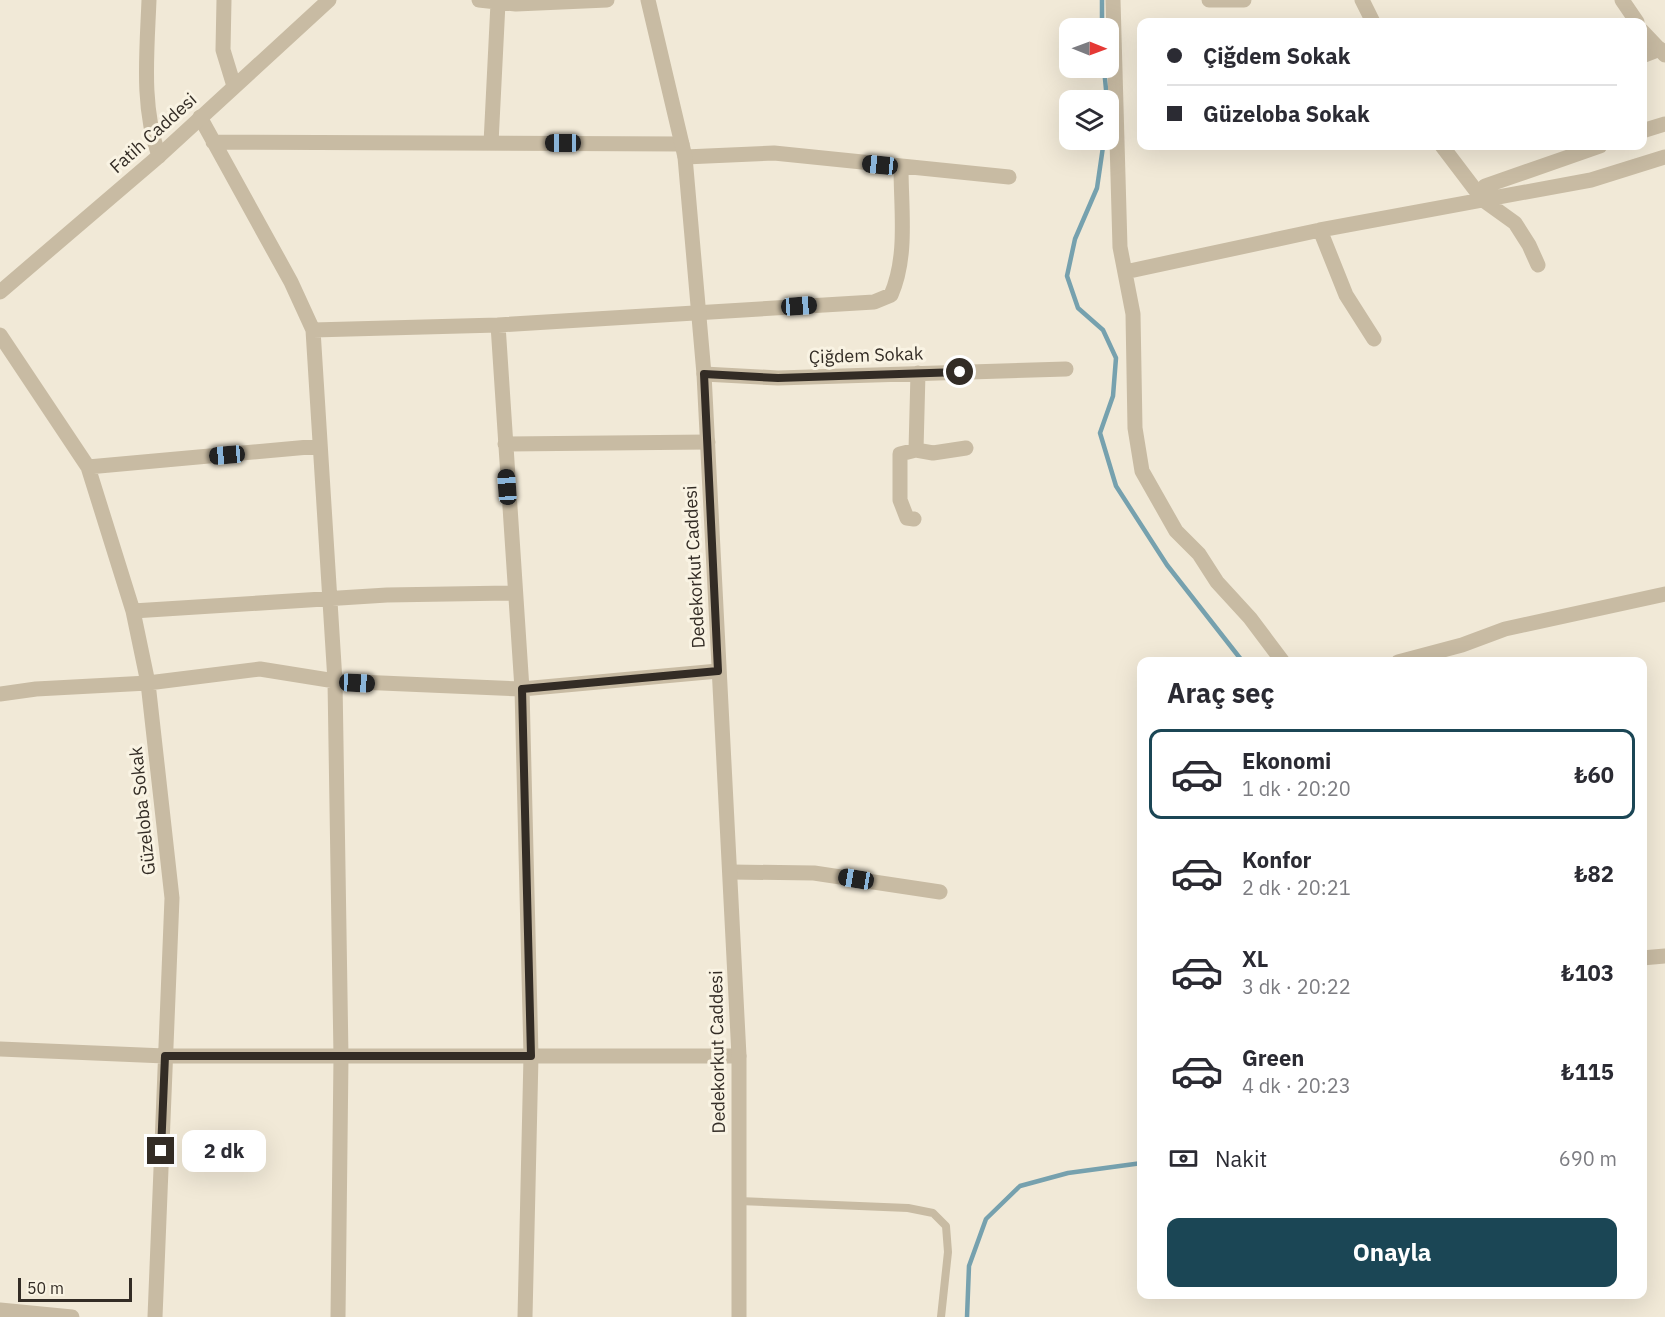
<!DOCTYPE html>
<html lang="tr">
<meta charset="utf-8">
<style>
:root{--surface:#fff;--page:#f7f7f7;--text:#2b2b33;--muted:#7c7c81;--line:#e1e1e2;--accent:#1b4655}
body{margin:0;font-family:"IBM Plex Sans",sans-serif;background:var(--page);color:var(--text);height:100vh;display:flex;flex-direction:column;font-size:22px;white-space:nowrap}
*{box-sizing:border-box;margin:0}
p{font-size:20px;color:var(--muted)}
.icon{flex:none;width:33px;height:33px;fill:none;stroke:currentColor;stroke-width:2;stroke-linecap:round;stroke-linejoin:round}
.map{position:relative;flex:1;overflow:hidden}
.sheet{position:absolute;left:1137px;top:657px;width:510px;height:642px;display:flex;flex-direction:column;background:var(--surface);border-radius:12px;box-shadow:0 6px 24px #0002}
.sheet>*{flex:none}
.guide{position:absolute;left:1137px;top:18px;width:510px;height:132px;border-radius:12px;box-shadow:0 6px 24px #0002;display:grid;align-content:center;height:132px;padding:0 30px;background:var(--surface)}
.needle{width:39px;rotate:91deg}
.fabs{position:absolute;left:1059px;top:18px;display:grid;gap:12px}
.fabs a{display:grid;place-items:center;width:60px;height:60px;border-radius:12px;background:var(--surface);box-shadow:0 6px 24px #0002;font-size:30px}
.scale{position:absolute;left:18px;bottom:15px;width:114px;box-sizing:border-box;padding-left:6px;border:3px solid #332c25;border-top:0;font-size:16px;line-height:21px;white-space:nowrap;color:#332c25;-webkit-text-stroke:4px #f9f3e3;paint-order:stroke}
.end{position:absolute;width:27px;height:27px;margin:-14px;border:8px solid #332c25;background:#fff;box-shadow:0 0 0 3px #fff}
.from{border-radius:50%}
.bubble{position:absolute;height:42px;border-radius:12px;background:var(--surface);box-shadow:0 6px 24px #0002;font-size:20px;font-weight:700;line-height:42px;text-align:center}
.car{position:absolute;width:18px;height:36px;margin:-18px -9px;border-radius:8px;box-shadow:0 0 4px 2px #0007;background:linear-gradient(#222 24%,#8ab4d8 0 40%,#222 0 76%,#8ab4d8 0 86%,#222 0)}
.guide b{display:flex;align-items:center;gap:21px;height:57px;font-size:22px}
.guide b+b{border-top:2px solid var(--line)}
.guide i{width:15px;height:15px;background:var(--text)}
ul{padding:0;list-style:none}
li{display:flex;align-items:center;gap:18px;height:90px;margin:0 12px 9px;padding:0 18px;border:3px solid transparent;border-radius:12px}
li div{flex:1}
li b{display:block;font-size:22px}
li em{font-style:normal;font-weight:700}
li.on{border-color:var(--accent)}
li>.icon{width:54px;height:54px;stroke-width:1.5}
h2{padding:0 30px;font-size:27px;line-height:72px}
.pay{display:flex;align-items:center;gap:15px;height:66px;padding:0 30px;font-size:22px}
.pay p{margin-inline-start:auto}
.action{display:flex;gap:12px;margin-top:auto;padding:12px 30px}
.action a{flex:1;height:69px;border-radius:12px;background:var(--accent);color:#fff;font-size:24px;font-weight:700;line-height:69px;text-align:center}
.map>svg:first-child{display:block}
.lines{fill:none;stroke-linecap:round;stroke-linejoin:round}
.stream{stroke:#76a1ae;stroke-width:4.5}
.service{stroke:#c8bba3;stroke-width:8}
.minor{stroke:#c8bba3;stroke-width:15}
.tertiary{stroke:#c8bba3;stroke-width:15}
.route{stroke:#332c25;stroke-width:8}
.labels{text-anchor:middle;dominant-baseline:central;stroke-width:6;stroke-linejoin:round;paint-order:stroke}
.street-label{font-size:18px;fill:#332c25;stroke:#f9f3e3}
</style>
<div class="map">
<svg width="1665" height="1317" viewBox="0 0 1665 1317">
<rect width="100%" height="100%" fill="#f1e9d7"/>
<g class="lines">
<path class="stream" d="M1102,0V28
M1104,68L1107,100
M1104,140L1097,188L1075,239L1067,276L1078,308L1103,330L1116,358L1113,396L1100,433L1116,486L1167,565L1243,662
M967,1317L969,1266L986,1219L1020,1186L1068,1173L1142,1163"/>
<path class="service" d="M739,1201L908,1208L933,1213L946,1226L948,1252L941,1317"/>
<path class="minor" d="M149,0C147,52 141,107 159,156
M224,0L223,50L234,86
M479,0L516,4L607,0
M1113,0L1120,247L1133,314L1135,428L1142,471L1176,531L1199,554L1217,582L1250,618L1283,662
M1209,0H1244
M1362,0L1373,22
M1642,56L1660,49
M200,117L291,282L313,330L335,681L341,1057L338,1317
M1642,131L1665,124
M213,142L682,144
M491,143L498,3
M1442,146L1483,200L1515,223L1529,245L1538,265
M685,157L774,153L1009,177
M1483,200L1485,186L1600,146
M1125,272L1320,230
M498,325L522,689L531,1056L525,1317
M313,330L498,325L874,302L891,295C908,256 901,210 901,167
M0,335L88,467L133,611L148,683L172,898L155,1317
M1374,339L1346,295L1320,230L1591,180L1665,157
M704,374L778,378L1066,369
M505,444L708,442
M916,450L933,453L966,448
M88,467L320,446
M914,519L907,518L900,500V454L916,450L918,373
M133,611L387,595L514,593
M1398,662L1462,645L1505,629L1665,594
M0,694L36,689L148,683L260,669L335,681L522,689L718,671
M731,872L814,873L940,892
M1642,958L1665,956
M0,1049L165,1056H739
M0,1310L72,1317"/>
<path class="tertiary" d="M648,0L685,157L704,374L739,1056V1317
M1622,0L1637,22
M1642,31L1665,55
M0,292L159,156L329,0"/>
</g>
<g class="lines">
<path class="route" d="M161,1151L165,1056H531L522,689L718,671L704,374L778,378L960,372"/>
</g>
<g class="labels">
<g class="street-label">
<text transform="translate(153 133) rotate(-42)">Fatih Caddesi</text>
<text transform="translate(866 355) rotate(-2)">Çiğdem Sokak</text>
<text transform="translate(694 567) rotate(-93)">Dedekorkut Caddesi</text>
<text transform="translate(142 811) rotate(-96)">Güzeloba Sokak</text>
<text transform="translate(717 1052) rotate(-91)">Dedekorkut Caddesi</text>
</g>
</g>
</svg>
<div class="fabs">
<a><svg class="needle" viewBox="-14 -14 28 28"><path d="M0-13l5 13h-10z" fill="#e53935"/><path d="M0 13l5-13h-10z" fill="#7c7c81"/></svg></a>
<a><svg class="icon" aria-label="layers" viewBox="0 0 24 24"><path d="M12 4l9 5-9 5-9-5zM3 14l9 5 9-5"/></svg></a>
</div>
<div class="scale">50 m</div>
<i class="end from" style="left:960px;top:372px"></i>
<i class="end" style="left:161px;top:1151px"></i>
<div class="bubble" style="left:182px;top:1130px;width:84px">2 dk</div>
<i class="car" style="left:563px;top:143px;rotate:270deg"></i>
<i class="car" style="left:880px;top:165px;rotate:276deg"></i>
<i class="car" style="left:799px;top:306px;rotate:86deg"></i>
<i class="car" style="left:227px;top:455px;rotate:265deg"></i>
<i class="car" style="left:507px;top:487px;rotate:356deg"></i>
<i class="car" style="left:357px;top:683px;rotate:93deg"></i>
<i class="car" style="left:856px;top:879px;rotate:279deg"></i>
<div class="guide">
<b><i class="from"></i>Çiğdem Sokak</b>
<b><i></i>Güzeloba Sokak</b>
</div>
<section class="sheet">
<h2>Araç seç</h2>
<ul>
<li class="on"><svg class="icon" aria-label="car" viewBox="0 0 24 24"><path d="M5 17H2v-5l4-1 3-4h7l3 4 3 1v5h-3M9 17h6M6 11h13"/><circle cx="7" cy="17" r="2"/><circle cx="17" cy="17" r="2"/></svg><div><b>Ekonomi</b><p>1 dk · 20:20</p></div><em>₺60</em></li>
<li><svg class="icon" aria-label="car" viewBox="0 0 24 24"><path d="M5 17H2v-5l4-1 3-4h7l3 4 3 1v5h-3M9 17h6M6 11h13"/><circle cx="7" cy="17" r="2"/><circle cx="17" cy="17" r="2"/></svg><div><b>Konfor</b><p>2 dk · 20:21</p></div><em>₺82</em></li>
<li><svg class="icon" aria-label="car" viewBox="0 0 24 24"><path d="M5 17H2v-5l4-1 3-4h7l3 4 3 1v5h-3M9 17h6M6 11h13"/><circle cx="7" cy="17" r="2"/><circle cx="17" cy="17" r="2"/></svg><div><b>XL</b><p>3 dk · 20:22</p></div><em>₺103</em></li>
<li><svg class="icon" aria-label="car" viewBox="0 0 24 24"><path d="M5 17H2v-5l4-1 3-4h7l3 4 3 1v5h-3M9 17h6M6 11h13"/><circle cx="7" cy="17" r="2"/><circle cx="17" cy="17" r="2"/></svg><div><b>Green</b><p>4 dk · 20:23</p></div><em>₺115</em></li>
</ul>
<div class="pay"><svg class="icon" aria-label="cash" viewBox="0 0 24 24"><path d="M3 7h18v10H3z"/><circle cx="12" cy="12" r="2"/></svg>Nakit<p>690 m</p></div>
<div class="action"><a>Onayla</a></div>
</section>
</div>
